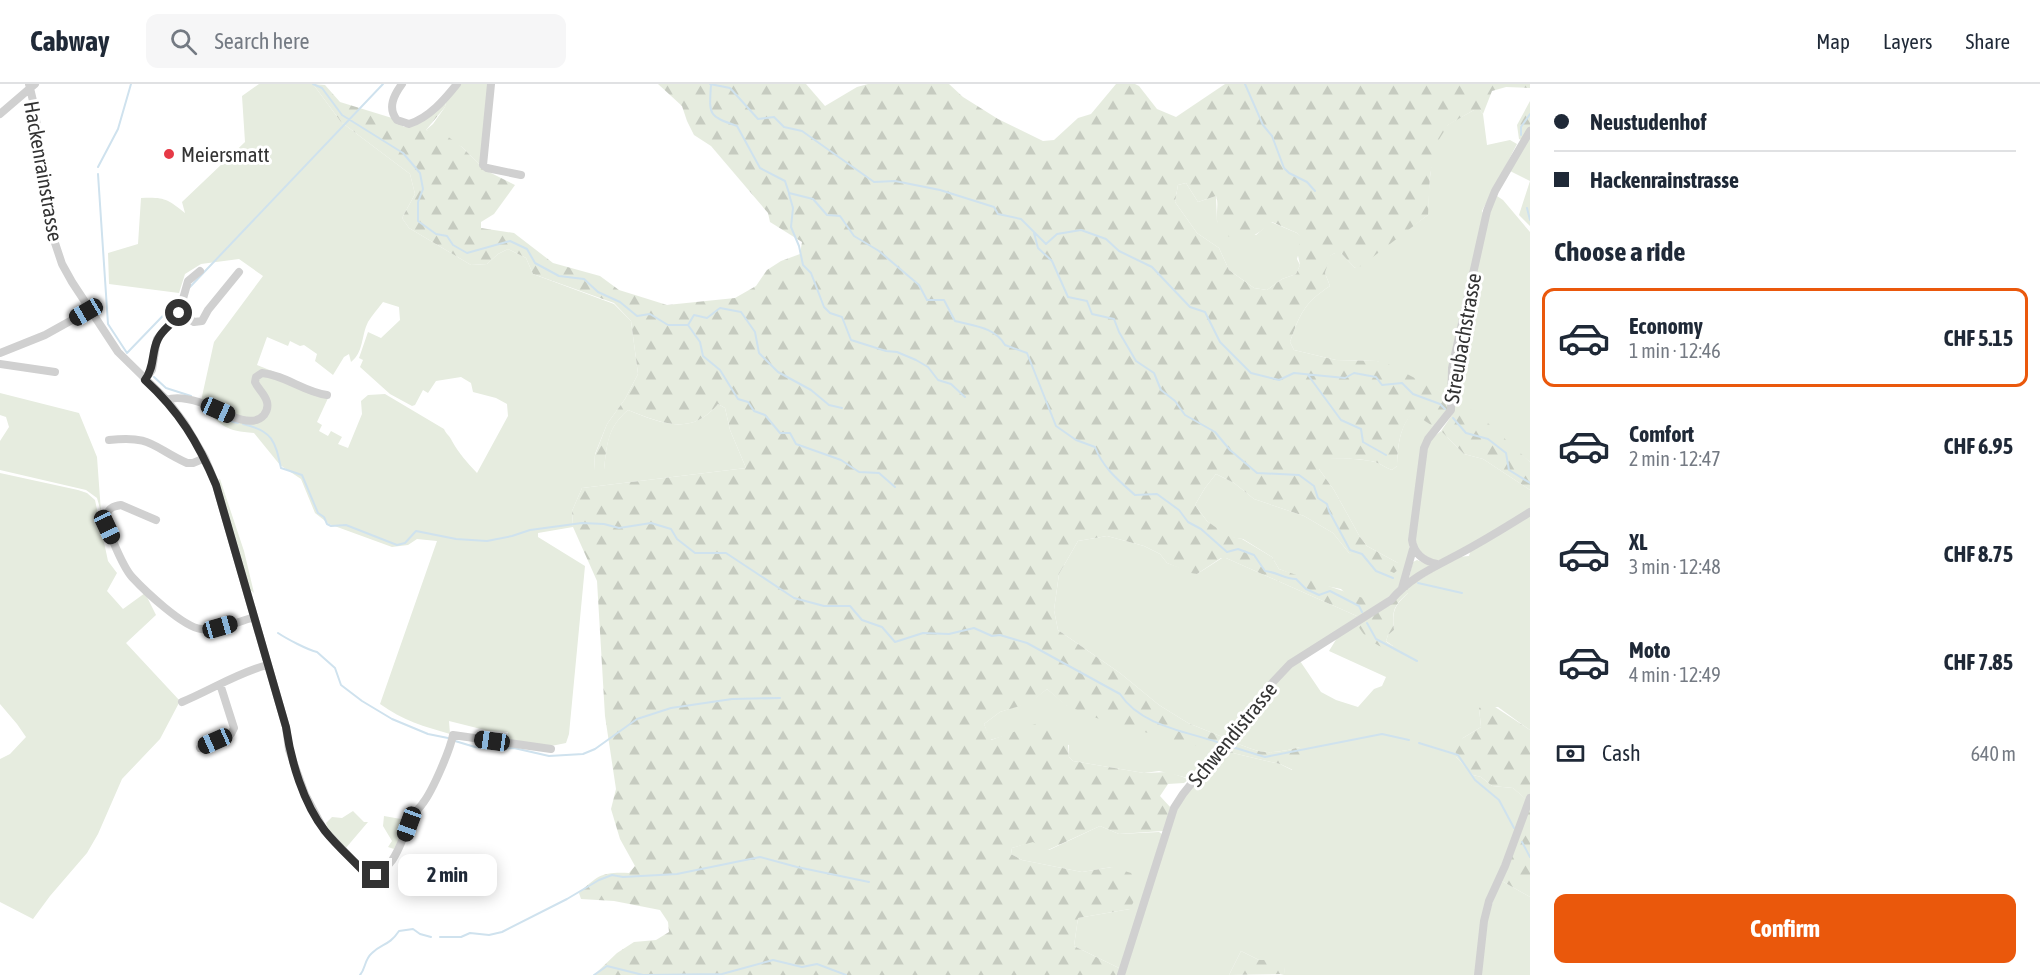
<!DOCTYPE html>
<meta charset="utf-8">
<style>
:root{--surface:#fff;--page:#f6f6f7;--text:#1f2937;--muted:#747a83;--line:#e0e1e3;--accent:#ea580c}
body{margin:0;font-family:"Asap Condensed",sans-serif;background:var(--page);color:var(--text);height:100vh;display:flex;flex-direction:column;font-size:22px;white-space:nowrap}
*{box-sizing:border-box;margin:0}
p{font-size:20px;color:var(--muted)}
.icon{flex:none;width:33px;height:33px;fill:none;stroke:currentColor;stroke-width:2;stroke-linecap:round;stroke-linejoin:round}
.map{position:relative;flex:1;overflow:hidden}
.side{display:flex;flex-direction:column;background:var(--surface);width:510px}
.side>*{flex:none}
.hud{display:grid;align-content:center;height:132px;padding:0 24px;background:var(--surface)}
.end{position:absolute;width:27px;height:27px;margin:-14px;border:8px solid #333;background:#fff;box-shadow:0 0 0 3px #fff}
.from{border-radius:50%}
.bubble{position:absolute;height:42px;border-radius:12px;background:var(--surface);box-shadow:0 3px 15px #0003;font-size:20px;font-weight:700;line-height:42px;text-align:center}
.car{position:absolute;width:18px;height:36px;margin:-18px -9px;border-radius:8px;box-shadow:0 0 4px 2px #0007;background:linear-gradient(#222 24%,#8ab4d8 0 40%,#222 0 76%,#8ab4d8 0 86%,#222 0)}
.hud b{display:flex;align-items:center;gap:21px;height:57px;font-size:22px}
.hud b+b{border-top:2px solid var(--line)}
.hud i{width:15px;height:15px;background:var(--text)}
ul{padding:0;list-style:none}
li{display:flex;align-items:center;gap:18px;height:99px;margin:0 12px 9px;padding:0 12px;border:3px solid transparent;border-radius:12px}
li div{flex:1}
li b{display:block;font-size:22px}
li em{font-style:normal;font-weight:700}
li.current{border-color:var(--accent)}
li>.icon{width:54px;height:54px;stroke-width:1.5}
h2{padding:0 24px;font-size:27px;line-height:72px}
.pay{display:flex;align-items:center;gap:15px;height:66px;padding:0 24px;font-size:22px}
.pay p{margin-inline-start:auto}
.button{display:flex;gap:12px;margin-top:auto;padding:12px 24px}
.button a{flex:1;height:69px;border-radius:12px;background:var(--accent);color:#fff;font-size:24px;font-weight:700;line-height:69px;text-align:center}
header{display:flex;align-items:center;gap:36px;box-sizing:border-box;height:84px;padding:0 30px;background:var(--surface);border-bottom:2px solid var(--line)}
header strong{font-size:28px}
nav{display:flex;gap:33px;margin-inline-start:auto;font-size:21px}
.search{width:420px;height:54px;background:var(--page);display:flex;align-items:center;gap:15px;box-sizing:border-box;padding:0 21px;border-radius:12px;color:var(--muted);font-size:22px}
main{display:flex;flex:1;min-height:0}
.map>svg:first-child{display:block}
.green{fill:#e6ecdf}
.forest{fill:url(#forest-firs);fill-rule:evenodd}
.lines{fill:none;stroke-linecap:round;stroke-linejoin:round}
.stream{stroke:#cfe2ee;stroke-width:2}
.minor{stroke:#d0d0d0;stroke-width:8}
.route{stroke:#333;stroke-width:8}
.poi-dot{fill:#e63946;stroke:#fff;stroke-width:2}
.labels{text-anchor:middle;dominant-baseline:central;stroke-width:6;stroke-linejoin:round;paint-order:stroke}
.poi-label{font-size:21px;fill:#333;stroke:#fff;text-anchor:start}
.street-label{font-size:21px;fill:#333;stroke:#fff}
</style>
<header>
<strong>Cabway</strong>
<div class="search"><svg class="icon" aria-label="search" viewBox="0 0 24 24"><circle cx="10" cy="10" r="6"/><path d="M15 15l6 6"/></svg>Search here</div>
<nav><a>Map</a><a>Layers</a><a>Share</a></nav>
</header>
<main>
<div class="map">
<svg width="1530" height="891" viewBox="0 0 1530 891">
<defs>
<pattern id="forest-firs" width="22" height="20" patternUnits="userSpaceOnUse" patternTransform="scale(1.5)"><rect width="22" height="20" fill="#e6ecdf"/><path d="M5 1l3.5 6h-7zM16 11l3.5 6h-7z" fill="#c6cbc0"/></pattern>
</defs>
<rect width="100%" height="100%" fill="#fff"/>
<path class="green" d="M259,0H313L341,38L410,90L415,110L402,134L409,144L471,181L487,180L498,170L508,165L526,174L533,190L614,220L631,237L638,290L625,315L607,340L595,370L594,386H604C607,360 607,344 628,326C661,339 691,353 718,320L725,324L730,346L746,384L582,404L572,427L573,443L538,449V453L585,482L569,650L566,659L551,662L507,655L508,648L489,647L449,637L450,650C425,643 402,636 380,620L437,457L417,455L408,461L392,463L329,440L315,429L301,395L280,381L254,349C225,347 223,342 202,324L201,320C217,325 249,348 264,333C268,329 270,325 269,320C269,310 257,306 258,295L262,292C283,291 306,310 329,312L317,338L322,341L319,347L328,352L331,347L342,353L338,360L348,364L362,330L361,317L368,311L385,310L444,345C446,350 450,352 452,357C460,371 466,377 477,389L508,332L507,320L496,314L473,308L471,299L461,293L436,297L428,309L423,306L415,321L412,322L390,310L360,283L363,276L359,274L368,248L381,254L400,236L399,223L383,218C378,225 372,231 368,238C361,252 364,268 351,278L349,270L344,273L333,291L315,277L317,270L304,261L300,262L290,257L288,262L267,253L257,281L277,289V291C269,288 249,285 254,301C257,310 273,318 263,329C251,344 215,323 201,317L214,258L263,192L239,175L201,180L185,190L179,209L109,200L108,169L138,160L141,114C165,113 167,115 185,129L182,118L245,58L242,12Z
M460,0H489L480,81L462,63L426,46L433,40L445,23L446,17Z
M1474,26H1480L1483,30L1487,61L1510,56L1517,60L1482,127L1483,129L1473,178L1451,313L1377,277L1336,276L1294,266L1290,258C1300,230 1304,219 1330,202L1325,189L1329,172L1335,169H1341L1355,184L1428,131C1429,109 1429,54 1449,40C1457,35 1466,31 1474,26Z
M1530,52V97L1510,87Z
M1530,97V142L1519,131Z
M1186,99L1198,118L1216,112L1217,138L1256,151L1271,138L1297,149L1303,154L1297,175L1300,181L1296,190L1282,195L1267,206L1254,204L1229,186L1219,164L1197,149L1175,118L1178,101Z
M1497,112L1503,116L1530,148V378L1455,316L1452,296L1486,137Z
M0,309L79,329L97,373L101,428L97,414L86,406L0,386V357L9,343L6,333L0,331Z
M1413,328L1434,343L1427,354L1410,452L1409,472L1399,504L1367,531L1341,505L1321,501L1279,485L1272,473L1243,455L1228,453L1207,437L1195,421L1205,404L1216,390L1234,399L1254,415L1304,432L1333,449L1349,469L1398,479L1367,462L1360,453L1334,406L1319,385L1318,377C1327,372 1363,375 1375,378C1381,380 1386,384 1392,386L1397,382C1398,363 1399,343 1413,328Z
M1441,347L1464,370L1483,375L1530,406V426L1447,474L1435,477L1419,468L1414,450L1426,365L1430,356Z
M0,389L78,406L87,409L95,416L108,477L117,489L107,507L123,525L145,509L156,531L126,559L180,617L160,655L122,695L98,750L87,769L50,812L33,835L0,818V675L10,670L26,653L17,640L0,620Z
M220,395L244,467L254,509L250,506L217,396Z
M1530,430V646L1498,623L1479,624L1481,643L1463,654L1456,673L1473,691L1481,693L1492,702L1513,704L1528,717L1497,794L1477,891H1280L1284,890L1285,876H1259L1241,867L1229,891H1122L1174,726L1220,666L1280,680L1292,686L1300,663C1264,672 1262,669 1228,656L1282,591L1300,577L1321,608L1336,616L1358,623L1374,605L1382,602L1386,593L1329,567L1337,554L1357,541L1393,562L1386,557L1388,551L1394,546C1392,527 1394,522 1408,509L1406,504L1457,473L1469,472L1471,465Z
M1107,452L1144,462L1160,470L1167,479L1197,490L1222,474H1226L1359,533L1299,575L1225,654L1188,639L1159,621L1120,589L1058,546L1054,526L1059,490L1078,457Z
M1417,476L1432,482L1408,498L1413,478Z
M1047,605L1066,621L1216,666L1190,698L1188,694L1159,687L1144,689L1073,677L1069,673V661L1011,650L990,656L984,640L1000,628L1030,618Z
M353,727L364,738H368L345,765L330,751L326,739L332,733L342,734Z
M384,732L401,735L406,741L394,765L388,763L392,757L383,742Z
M1100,742L1119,750L1159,748L1162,750L1121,885L1074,862L1078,834L1130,825L1112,783L1082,788L1022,776L1011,770L1012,764L1033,757L1049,766Z
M386,774L389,775L385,782L370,788L363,782Z
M1500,796L1530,813V891H1480L1485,842Z"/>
<path class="forest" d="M313,0L325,1L340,18L392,34L404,43L409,42L446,17L445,23L426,46L447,52L462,63L485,86L515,101L494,130L481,138V144L514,149L553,179L600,192L619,206L667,221L735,214L756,202L767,186L781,177L800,170L802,158L770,138L768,129L711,62L694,51L687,37L682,22L658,0H806L825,22L857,3L868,0H949L963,13L998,35L1043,57L1054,56L1078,34L1091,30L1116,0H1135L1139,2L1157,25L1176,33L1225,0H1530V4L1506,3L1492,7L1483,30L1480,26H1474L1448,41L1438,57L1430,91L1428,131L1361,182L1355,184L1341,169H1335L1330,172L1325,189L1330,202C1304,219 1300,230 1290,258L1294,266L1336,276L1377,277L1386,279L1451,313L1450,322L1434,343L1413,329C1399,343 1398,363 1397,382L1392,386C1386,384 1381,380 1375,378C1363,375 1328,372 1319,378V385L1334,406L1360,453L1367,462L1398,479V486L1394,489L1349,469L1333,449L1304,432L1254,415L1234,399L1216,390L1205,404L1195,421L1207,437L1228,452L1242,455L1272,473L1279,485L1366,515L1367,519L1365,529L1359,533L1226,474H1221L1197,490L1191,489L1167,479L1160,470L1144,462L1107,452L1078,457L1059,490L1054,526L1058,546L1120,589L1159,621L1188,639L1225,654L1216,666H1211L1104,637L1065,621L1047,605L1030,619L1000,628L984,640L991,656L1038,639H1051L1067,648L1069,673L1073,677L1144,689L1168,688L1189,695L1184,699L1168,700L1160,712L1171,724L1163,747L1119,750L1100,742L1048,766L1033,758L1012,764L1011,770L1022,776L1082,788L1112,783L1131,789L1140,805L1130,825L1078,834L1074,862L1121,885L1119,891H594L617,869L634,858L656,856L669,848L668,838L660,826L614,817L581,815L579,809C599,791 601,788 629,789L635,782L620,755L611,725L616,705L605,632L597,497L573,443L572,427L582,404L746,384L730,346L725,324L718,320C691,353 662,339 628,326C607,344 607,361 604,386H594L595,371L607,340L625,315L638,290L631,237L614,219L533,190L526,174L508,165L498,170L487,180L471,181L409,144L402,134L415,110L410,90L341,38ZM1186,99L1198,118L1216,112C1219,120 1216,128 1217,136C1217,142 1221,145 1224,149C1241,164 1258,150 1272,138L1297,149L1302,154L1297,167L1300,181L1296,190L1282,195L1267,206L1254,204L1229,186L1219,164L1197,149L1175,118L1178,101Z
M1530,17V52L1526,58L1519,55L1517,41Z
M1455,316L1478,330L1530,378V406L1483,375L1464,370L1441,347L1452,331Z
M1408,505V509C1393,522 1392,527 1394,546L1388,551L1386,557L1393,565C1382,567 1362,552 1358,541Z
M1489,619L1530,646V719L1513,704L1492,702L1481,693L1473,691L1456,673L1455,663L1463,654L1481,643L1479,624Z
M1228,656C1262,669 1264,672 1300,663L1303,665L1298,685L1293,686L1280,680L1220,666Z
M1530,721V813L1500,796Z
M1241,867L1259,876H1286L1284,890L1229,891Z"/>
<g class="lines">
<path class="stream" d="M313,0L322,4L342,31L403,69L420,89L423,105L418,118V137L436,150L447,152L453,161L467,169L510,157L527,165L535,179L559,192L584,195L598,208L620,218L637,232L650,230L668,241H688
M710,0L730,4L758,35L774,33L784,43L802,47L874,98L895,97L940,106L994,123L998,130L1021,135L1046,160L1057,150L1081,146L1106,155L1119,167L1152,183L1190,223L1205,228L1220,258L1251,289L1279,296L1294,289L1345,294L1354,289L1376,293L1382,301L1402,299L1413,310L1440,320L1445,325
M1245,0L1263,41L1272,52L1284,84L1289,89L1307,98L1315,107
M711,1C709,31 708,32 737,42L760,84L785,97L789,109L813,115L827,131L840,132L854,152L879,167L919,201L927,216H944L955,237C974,242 995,243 1005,261L1027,269L1056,342L1076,356L1095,363C1103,384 1118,396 1135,411L1157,410L1179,426L1188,438L1201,445L1227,468L1238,465L1254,471L1265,487C1277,488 1284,495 1296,495L1306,505L1319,511L1330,507L1359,522L1362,528
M1521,51V43L1530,30
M98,83L118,45L131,0
M98,90L108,240L127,269L181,213
M789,110L793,124L791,143L799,162L803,181L811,189L824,223L830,229L842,233L851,256L886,267L897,268L916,276L928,283L938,296L951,300L965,313
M1527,124L1530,136
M1034,149L1038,164L1052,177L1068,213L1087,217L1092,230L1114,235L1119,248L1136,277L1154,289L1161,306L1175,317L1185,331L1215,348L1230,366L1257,389L1299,391L1314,402L1318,414L1327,420L1329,427L1350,466L1362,470L1376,487L1393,494
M189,204L383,0
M688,241L700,258L703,272L720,286L738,315L748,318L754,327L765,331L780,349H790L796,360L841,376L859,388L879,389L895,403
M688,241L694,231L707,234L720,224L741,228L755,248L759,269L778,288L811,306L829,321L842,324
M1308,291L1341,336L1361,345L1363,358L1386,371
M154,293L166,304L191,312
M208,326L222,335L238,339
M1453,334L1466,349L1488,355L1506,369L1509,386L1530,399
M243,340C273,347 275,357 281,384L302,391L318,429L324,433L327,440L331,442L346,441L397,461L405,459L416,447L456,455L487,457L512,452L530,446L582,439L604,440L619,444L651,439L671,445L677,455L695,469H726L794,514L824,522H850L862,536L882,543L895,558L923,549L949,550L974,544L992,552L1000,551L1027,559L1120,610C1140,641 1184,647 1217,658
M1418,499L1462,509
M1367,539L1376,555L1417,577
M278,549C287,555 308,566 317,568L335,584L341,601L362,617L392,635L428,650L448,654
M455,657L475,663L491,665L514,664L549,672L583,670L595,665L637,635L671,624L732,615L780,614
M1419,659L1458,671L1475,696L1499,716L1514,744
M1229,662L1265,673L1382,650L1409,656
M1522,758L1530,773
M440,853H461L470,849L489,851L502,848L567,815L599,796L612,791L623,793L677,790L760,773L797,783L869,798
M360,891C366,884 364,876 372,869C382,859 389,862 399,847L413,845L420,850L431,853
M594,891L607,882L643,891L722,890L773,876L802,883L817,880L846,891"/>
<path class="minor" d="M29,0L34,21L50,134L54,156L62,180L72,198L118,268L167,316L185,340L205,374L216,401L286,643L289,666L305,710L324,746L367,791L371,792C398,783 400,756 412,734C414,728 420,724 423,719C433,706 450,666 453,651L551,665
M402,0C394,11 387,24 397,36L409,40C429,34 445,15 457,0
M491,0L483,81L487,84L521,91
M0,30L35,0
M200,187L188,197L179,229L194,238L202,237L208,226L239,188
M0,269L45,251L90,226
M0,280L55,288
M145,296L152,286L157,255L179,229
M167,316C176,312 189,315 199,318C215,323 250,348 264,331C267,327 268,322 267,318C265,310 258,305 255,298L256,293L262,289C285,291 304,308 327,311
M109,356C152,351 152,363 187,379H193L205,374
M156,436L121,421C115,422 109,423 107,430C103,440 124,484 132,493C145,507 183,543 201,545C218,547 238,538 254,533
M1437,480C1423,477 1414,470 1412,456L1424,364L1428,355L1451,326L1452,284L1487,127L1495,107L1530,47
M1402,504L1413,465
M182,618C211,606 237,589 267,581
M200,664L231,650L234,644L220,600
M1121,891L1174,724L1183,710L1273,598L1290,580L1391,516C1410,494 1432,484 1457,471C1482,458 1506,443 1530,428
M1478,891L1484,837L1489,817L1505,782L1530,714"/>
</g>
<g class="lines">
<path class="route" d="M179,229C175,239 163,244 158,255C151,268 155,283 145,296C179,327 198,358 216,401L286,643C291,677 303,719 325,747C337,762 353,776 367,791L371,792L376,791"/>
</g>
<circle class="poi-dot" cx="169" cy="70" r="6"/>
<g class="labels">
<g class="poi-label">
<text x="181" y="70">Meiersmatt</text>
</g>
<g class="street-label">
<text transform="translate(44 87) rotate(80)">Hackenrainstrasse</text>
<text transform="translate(1462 254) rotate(-80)">Streubachstrasse</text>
<text transform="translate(1232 650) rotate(-51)">Schwendistrasse</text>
</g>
</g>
</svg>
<i class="end from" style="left:179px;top:229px"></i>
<i class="end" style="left:376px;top:791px"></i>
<div class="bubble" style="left:398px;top:770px;width:99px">2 min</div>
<i class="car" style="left:86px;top:228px;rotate:240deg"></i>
<i class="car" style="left:218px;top:326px;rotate:114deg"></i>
<i class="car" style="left:107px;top:443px;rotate:155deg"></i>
<i class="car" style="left:220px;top:543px;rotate:74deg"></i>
<i class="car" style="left:215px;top:657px;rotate:246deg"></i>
<i class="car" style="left:492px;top:657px;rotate:278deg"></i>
<i class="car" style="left:409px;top:740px;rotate:200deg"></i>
</div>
<section class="side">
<div class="hud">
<b><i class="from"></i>Neustudenhof</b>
<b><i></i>Hackenrainstrasse</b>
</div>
<h2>Choose a ride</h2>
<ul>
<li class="current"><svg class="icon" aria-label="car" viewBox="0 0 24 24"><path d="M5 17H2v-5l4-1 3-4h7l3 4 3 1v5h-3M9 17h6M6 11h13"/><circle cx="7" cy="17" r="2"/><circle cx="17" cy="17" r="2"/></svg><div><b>Economy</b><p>1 min · 12:46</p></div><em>CHF 5.15</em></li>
<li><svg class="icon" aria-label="car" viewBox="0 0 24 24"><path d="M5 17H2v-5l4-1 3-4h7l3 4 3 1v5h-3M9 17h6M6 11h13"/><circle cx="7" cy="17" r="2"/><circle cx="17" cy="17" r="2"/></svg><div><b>Comfort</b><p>2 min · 12:47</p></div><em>CHF 6.95</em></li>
<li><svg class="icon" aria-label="car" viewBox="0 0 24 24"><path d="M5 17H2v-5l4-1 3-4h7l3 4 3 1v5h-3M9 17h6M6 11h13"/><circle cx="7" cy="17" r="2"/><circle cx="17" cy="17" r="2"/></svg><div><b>XL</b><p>3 min · 12:48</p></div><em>CHF 8.75</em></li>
<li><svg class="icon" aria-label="car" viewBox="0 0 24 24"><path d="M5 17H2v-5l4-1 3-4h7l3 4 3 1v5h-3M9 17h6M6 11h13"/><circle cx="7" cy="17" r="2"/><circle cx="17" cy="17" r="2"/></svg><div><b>Moto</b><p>4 min · 12:49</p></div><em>CHF 7.85</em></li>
</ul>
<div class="pay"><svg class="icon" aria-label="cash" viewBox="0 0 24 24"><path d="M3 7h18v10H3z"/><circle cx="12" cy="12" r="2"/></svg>Cash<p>640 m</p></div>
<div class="button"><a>Confirm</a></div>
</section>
</main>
